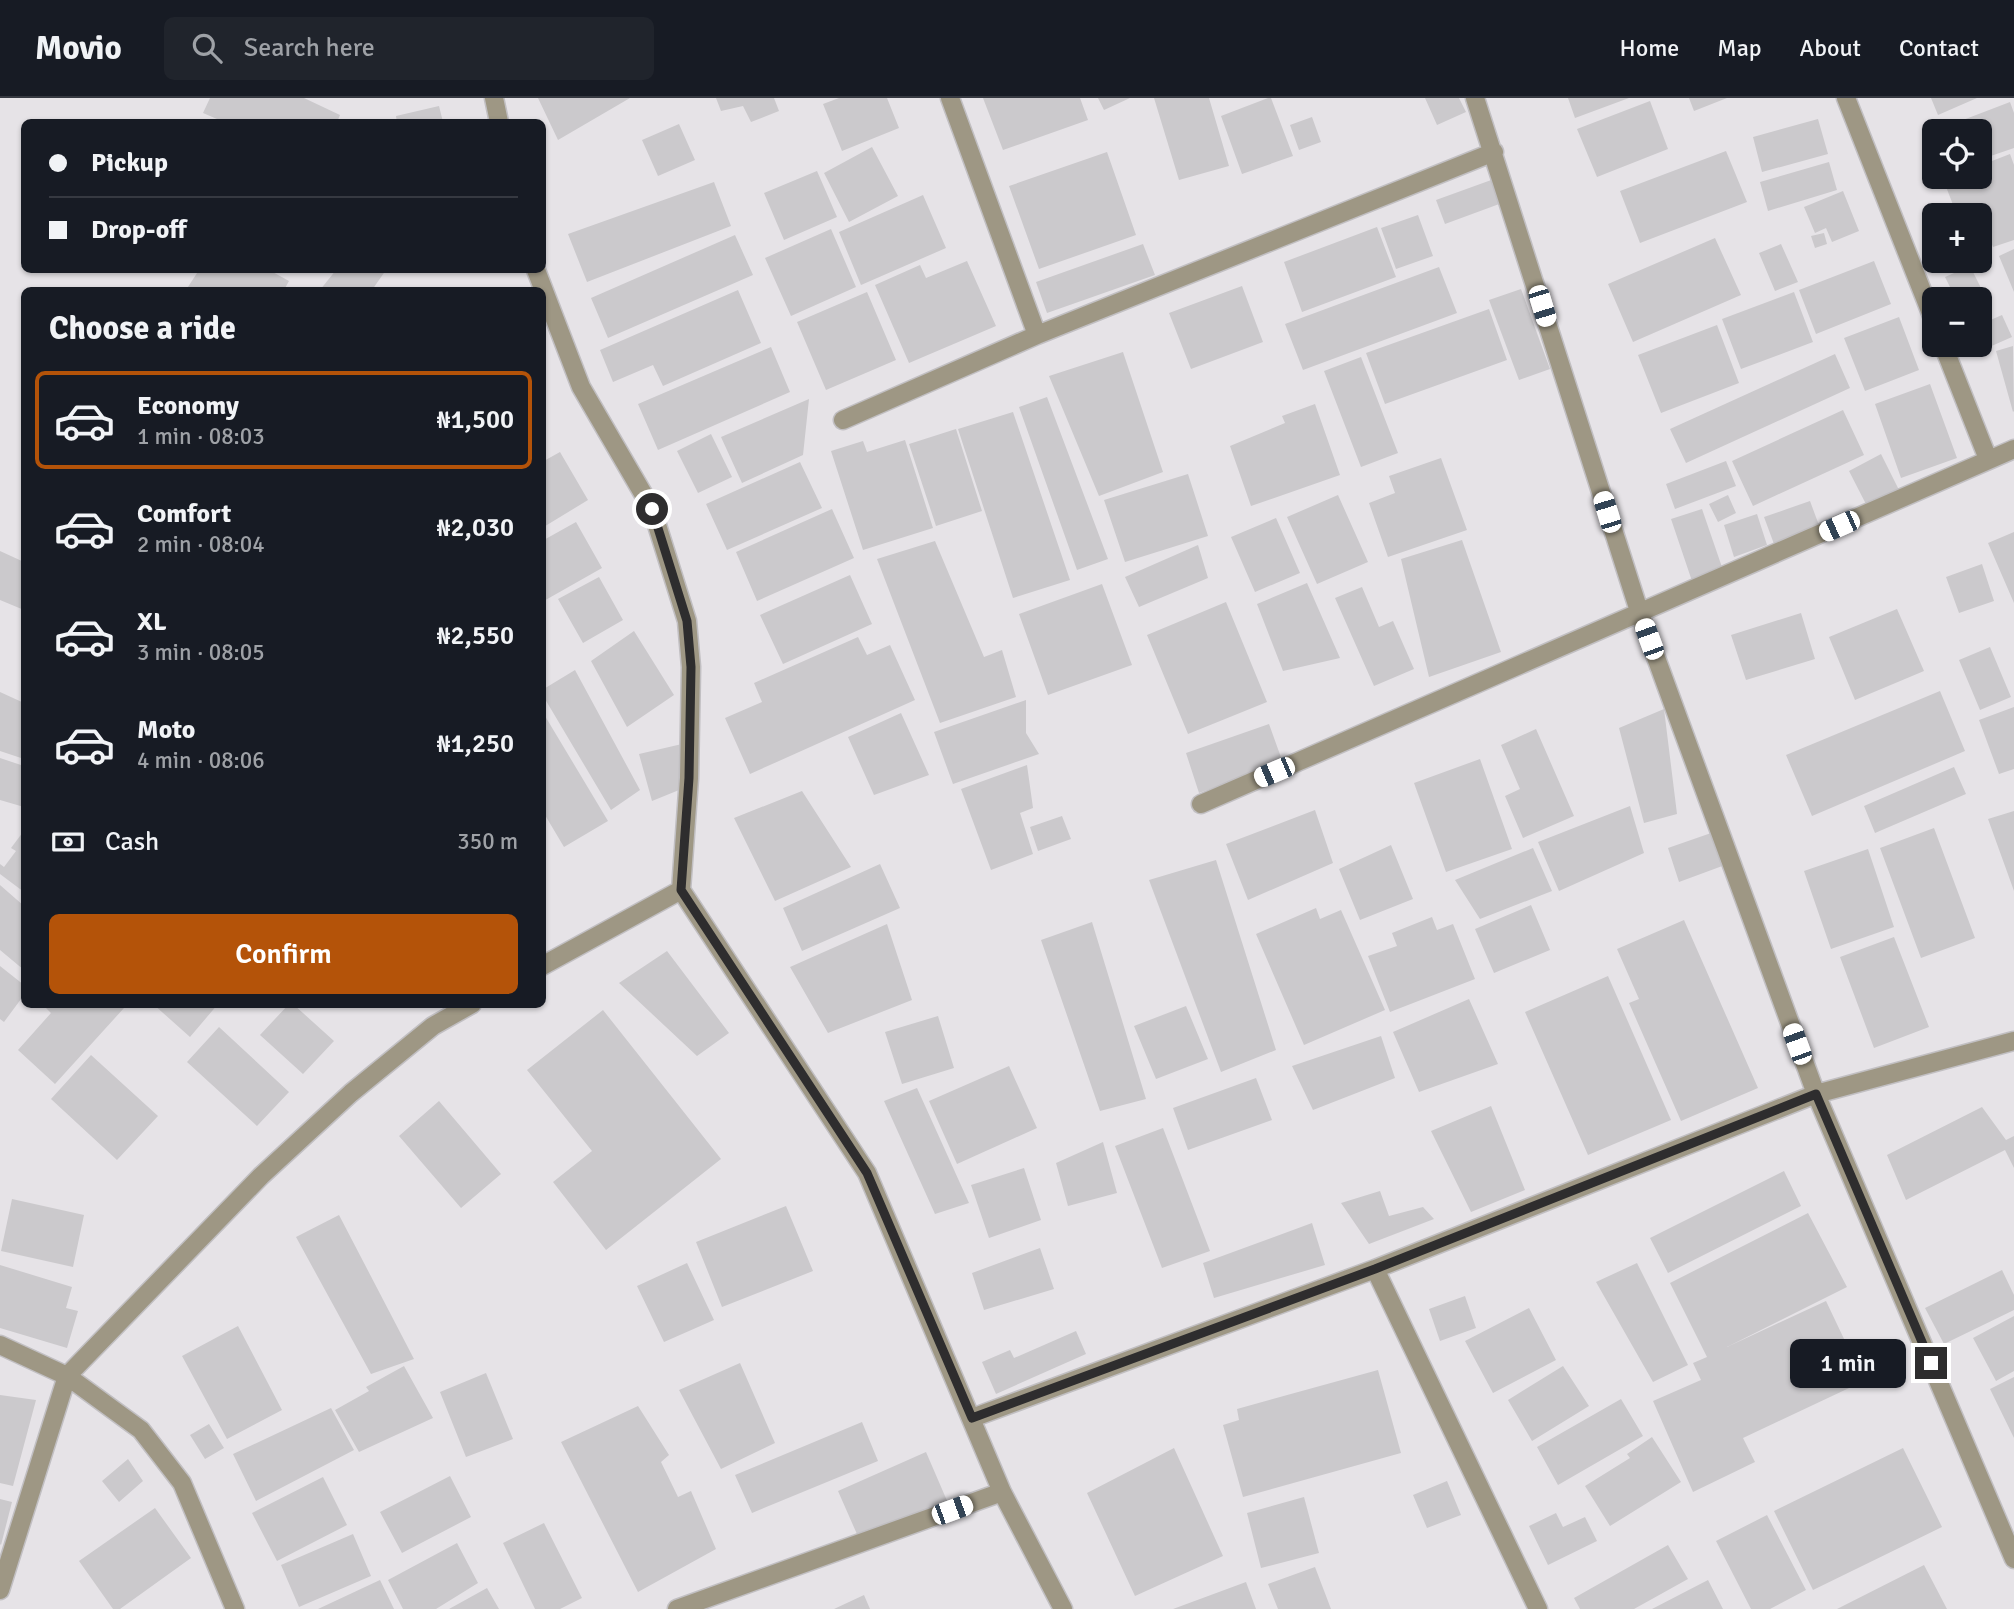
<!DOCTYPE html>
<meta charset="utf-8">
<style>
:root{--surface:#171b24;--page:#20242c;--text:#f1f3f6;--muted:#9ea1a6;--line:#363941;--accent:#b45309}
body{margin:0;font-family:Signika,sans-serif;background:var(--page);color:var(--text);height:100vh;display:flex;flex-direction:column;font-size:26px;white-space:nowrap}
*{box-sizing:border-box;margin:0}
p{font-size:23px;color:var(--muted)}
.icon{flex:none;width:38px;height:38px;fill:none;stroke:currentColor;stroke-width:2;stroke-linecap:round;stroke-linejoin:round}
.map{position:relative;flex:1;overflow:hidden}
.drawer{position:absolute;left:21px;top:189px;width:525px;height:721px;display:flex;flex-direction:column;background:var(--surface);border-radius:10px;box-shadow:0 2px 5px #0004}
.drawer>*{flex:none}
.top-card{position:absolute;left:21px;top:21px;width:525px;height:154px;border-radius:10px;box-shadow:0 2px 5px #0004;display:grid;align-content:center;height:154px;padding:0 28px;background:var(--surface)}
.fabs{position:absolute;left:1922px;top:21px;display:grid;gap:14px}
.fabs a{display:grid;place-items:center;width:70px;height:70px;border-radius:10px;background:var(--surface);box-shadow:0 2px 5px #0004;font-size:35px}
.end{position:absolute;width:32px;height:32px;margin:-16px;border:9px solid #2e2d2e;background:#fff;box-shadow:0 0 0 4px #fff}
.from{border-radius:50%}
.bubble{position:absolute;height:49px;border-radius:10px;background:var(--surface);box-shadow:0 2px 5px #0004;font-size:23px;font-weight:600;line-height:49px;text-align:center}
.car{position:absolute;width:21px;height:42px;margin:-21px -10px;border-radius:9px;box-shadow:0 0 5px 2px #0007;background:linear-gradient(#fff 24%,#345 0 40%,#fff 0 76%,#345 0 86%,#fff 0)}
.top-card b{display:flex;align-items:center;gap:24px;height:66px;font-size:26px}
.top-card b+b{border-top:2px solid var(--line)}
.top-card i{width:18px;height:18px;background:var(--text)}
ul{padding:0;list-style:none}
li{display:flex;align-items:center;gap:21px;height:98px;margin:0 14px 10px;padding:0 14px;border:4px solid transparent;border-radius:10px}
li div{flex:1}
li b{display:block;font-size:26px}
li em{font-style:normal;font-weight:600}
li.active{border-color:var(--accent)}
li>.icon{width:63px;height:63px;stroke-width:1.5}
h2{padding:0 28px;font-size:32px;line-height:84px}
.pay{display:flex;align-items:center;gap:18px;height:77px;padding:0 28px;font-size:26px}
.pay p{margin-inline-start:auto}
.primary-button{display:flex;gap:14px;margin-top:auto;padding:14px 28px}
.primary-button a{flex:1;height:80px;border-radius:10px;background:var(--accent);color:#fff;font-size:28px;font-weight:600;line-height:80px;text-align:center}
header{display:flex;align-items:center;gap:42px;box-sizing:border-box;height:98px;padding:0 35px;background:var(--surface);border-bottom:2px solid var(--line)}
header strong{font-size:33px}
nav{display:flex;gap:38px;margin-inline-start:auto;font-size:24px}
.search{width:490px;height:63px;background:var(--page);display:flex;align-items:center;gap:18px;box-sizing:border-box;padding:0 24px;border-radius:10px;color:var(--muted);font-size:26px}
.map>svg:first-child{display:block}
.building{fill:#cbc9cc}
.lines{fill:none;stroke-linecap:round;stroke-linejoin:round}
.minor-casing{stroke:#c1bfc2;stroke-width:21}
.minor{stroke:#9e9784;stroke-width:18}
.route{stroke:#2e2d2e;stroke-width:9}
</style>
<header>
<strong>Movio</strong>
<div class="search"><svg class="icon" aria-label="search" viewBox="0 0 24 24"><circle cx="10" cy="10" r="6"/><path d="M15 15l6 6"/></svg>Search here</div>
<nav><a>Home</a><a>Map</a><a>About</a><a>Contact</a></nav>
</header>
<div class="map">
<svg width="2014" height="1511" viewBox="0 0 2014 1511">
<rect width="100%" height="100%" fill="#e6e3e7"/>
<path class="building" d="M210,0H304L340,17L337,24H224L203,15Z
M538,0H630L558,42Z
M716,0H774L779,13L751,24L743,8L721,13Z
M839,0H887L899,30L842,53L823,6Z
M983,0H1080L1088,22L1003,52Z
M1098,0H1130L1104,12Z
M1154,0H1209L1229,68L1179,82Z
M1268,0H1271L1293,58L1242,76L1221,18Z
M1425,0H1459L1466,14L1437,27Z
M1568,0H1629L1575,20Z
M1689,0H1727L1694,13Z
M1931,0H1977L1938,17Z
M1650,3L1668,51L1597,79L1577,31Z
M2010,4L2014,15V50L1979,62V33H1967L1963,22Z
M439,8L443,24H397L396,18Z
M1312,19L1321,44L1299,52L1290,27Z
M1818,21L1828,56L1762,74L1753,39Z
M679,26L695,62L658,78L642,42Z
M872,49L898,98L849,124L824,75Z
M1726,53L1747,104L1640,145L1620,93Z
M1107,54L1136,137L1039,171L1009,88Z
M2010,56L2014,67V142L1993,149L1989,140L1979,143V117H1957L1943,81L1949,79H1979V68Z
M1829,64L1837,92L1768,113L1760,84Z
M817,73L837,119L784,142L764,95Z
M1494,81L1502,105L1445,126L1436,102Z
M714,84L731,128L587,184L568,136Z
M1843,93L1859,133L1832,144L1826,130L1815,135L1804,109Z
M923,97L946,150L861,187L839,134Z
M1418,117L1433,158L1396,171L1381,130Z
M1377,129L1396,179L1302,214L1284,164Z
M831,131L856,189L791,218L765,160Z
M1824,135L1827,146L1815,150L1811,138Z
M735,137L753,177L608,240L591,200Z
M1715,140L1741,197L1633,244L1608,186Z
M1143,146L1155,177L1047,215L1036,184Z
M1781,146L1798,184L1775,193L1759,155Z
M2014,151V194L1999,158Z
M967,163L996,228L909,265L875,187L920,167L926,180Z
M1874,163L1891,206L1816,236L1799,192Z
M1970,168L1987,202L1979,205V201H1956L1945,179Z
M1439,169L1457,215L1303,272L1285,226Z
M199,172H269L289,183L284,192H186Z
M336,172H386L372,192H320Z
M1242,188L1263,244L1191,271L1169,215Z
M1521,191L1550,271L1519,282L1489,202Z
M738,192L761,245L663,288L653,267L613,284L600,252Z
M867,194L896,262L826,292L797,224Z
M1794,194L1813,244L1741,271L1722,221Z
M1489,211L1507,262L1385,306L1366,255Z
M2002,217L2012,239L1987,250L1979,232V227Z
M1899,219L1919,272L1865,293L1844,240Z
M1717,227L1739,285L1661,315L1638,257Z
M2013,248L2014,313L2013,314L1996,253Z
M771,249L790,294L658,352L638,306Z
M1123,254L1163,374L1099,398L1049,278Z
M1835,256L1850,290L1686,365L1670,331Z
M1361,259L1398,355L1361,369L1324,273Z
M1930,286L1957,360L1901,380L1875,306Z
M1047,299L1108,461L1077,472L1019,309Z
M809,301L803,357L742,385L721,339Z
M1315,306L1340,377L1251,408L1230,348L1285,325L1282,318Z
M1843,312L1864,357L1753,408L1732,363Z
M1013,314L1070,482L1013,500L958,331Z
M956,331L982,413L936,428L909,346Z
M711,336L732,379L698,395L677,353Z
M905,342L933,430L863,452L831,353L863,343L867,354Z
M560,354L588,402L542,430V364Z
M1881,356L1901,396L1869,412L1849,373Z
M1441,360L1467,432L1388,459L1369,405L1395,395L1389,378Z
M1726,363L1736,388L1675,411L1666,386Z
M800,364L822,410L727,452L706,406Z
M1188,376L1208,438L1125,464L1104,402Z
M1338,397L1368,464L1317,486L1287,419Z
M1728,397L1736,415L1718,424L1709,406Z
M1810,403L1820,430L1774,446L1764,419Z
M832,411L854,460L757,503L736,454Z
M1702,411L1724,475L1693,486L1671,421Z
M1757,416L1767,447L1734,459L1724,427Z
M1276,420L1300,475L1255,494L1231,439Z
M576,424L602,470L542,504V443Z
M2014,434V505L1988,445Z
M1462,442L1501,554L1429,579L1401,461Z
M935,443L984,559L1002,552L1016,599L940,625L877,461Z
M1198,447L1208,480L1139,509L1125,479Z
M0,453L24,464V512L0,502Z
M1982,466L1994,503L1959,515L1946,479Z
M850,477L872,526L783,566L760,517Z
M599,479L623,522L583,545L558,501Z
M1307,485L1340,560L1283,573L1257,506Z
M1102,486L1132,567L1048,597L1019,516Z
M1362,489L1379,529L1393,523L1414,571L1374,588L1335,500Z
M1226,504L1267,604L1188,636L1147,537Z
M1897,511L1924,573L1855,602L1829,539Z
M1801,515L1815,561L1746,582L1731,537Z
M634,533L674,597L627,629L591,563Z
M858,539L867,557L890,547L915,602L750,676L725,620L762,604L754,585Z
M1990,549L2011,599L1980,612L1959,562Z
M575,572L640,692L611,712L542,596V592Z
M1940,593L1965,653L1812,718L1786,657Z
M0,594L24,605V661L0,653Z
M1026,602V635L1039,656L953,686L934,634Z
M2014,609V671L1999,676L1979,622Z
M1664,611L1677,716L1644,725L1619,630Z
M542,613L608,723L564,749L542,712Z
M901,615L929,677L874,697L848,639Z
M1269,626L1283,665L1199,695L1186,655Z
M1536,631L1574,718L1523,740L1505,698L1520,691L1501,647Z
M682,646L684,690L652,703L639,656Z
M0,660L24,668V709L0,702Z
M1480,661L1512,751L1446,774L1414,685Z
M1027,667L1033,710L1020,715L1033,756L991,772L961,691Z
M1954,669L1966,696L1875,735L1864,708Z
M802,693L851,769L775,803L734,720Z
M1630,708L1644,755L1559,793L1538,744Z
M1315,712L1333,765L1248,802L1226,746Z
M2014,713V793L1988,721Z
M1062,718L1071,741L1038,753L1030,729Z
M1934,730L1975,840L1921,860L1880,750Z
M23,734L24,735V794L0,776V766L4,769L16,753L11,750Z
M1714,734L1725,767L1679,784L1668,750Z
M1391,747L1413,801L1360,822L1339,771Z
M1533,750L1552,793L1480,821L1455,782Z
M1868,751L1894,829L1831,851L1804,773Z
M1216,762L1276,952L1221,974L1149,782Z
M880,766L900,810L802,853L783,810Z
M0,787L24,808V872L0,852Z
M1531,807L1550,852L1494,875L1475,831Z
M1316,810L1320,821L1341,812L1385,912L1304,947L1256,836Z
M1432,819L1437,832L1453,826L1475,881L1390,914L1368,858L1397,848L1392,835Z
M1684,822L1758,990L1681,1023L1629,905L1639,901L1617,851Z
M1092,824L1146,1001L1100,1013L1041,842Z
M887,826L912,902L828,935L790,869Z
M1894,839L1929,929L1874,950L1840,859Z
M667,853L729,935L697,958L619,885Z
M0,868L24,887V897L4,924L0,921Z
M1608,878L1671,1022L1588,1057L1525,914Z
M1469,901L1498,966L1419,994L1393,934Z
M42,906H120L124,910L55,986L18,952L51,915Z
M153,906H218L190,939Z
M289,906H293L334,943L303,976L260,937Z
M1186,908L1208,961L1156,981L1134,928Z
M603,912L721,1061L606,1152L553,1084L592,1053L527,972Z
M938,918L954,970L902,986L885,934Z
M219,929L289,994L257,1028L187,964Z
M1381,938L1395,980L1313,1012L1292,968Z
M91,957L158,1018L117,1062L51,1001Z
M1009,968L1037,1030L957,1066L929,1003Z
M1256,980L1272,1022L1188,1052L1173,1010Z
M917,990L969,1105L935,1116L884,1003Z
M439,1003L501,1076L461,1110L399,1038Z
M1491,1008L1525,1092L1471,1114L1431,1033Z
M1982,1009L2006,1042L2014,1038V1070L2005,1052L1906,1102L1887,1057Z
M1163,1030L1210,1153L1162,1170L1115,1048Z
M1103,1044L1117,1095L1068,1108L1056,1065Z
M1024,1070L1041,1122L989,1140L971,1087Z
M1784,1073L1801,1108L1668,1175L1650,1140Z
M1380,1093L1389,1118L1423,1109L1434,1121L1369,1146L1341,1105Z
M12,1101L84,1117L73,1169L1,1153Z
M786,1108L813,1173L722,1209L696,1144Z
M1808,1115L1847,1189L1727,1249L1826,1203L1864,1283L1743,1340L1755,1364L1693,1394L1653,1303L1701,1282L1693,1265L1707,1259L1670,1185Z
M339,1117L414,1261L371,1276L296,1139Z
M1312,1125L1325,1167L1214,1200L1203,1165Z
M1040,1150L1054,1191L984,1212L972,1175Z
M687,1165L714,1222L664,1244L637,1188Z
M1637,1165L1688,1267L1653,1284L1596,1184Z
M0,1167L72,1189L66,1210L78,1213L67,1250L0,1230Z
M2002,1172L2014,1197V1212L1944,1246L1925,1210Z
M1465,1198L1476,1230L1440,1243L1429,1211Z
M1529,1210L1556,1262L1493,1295L1465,1243Z
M2014,1218V1273L1996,1283L1973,1240Z
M238,1228L282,1312L227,1341L182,1258Z
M1076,1233L1086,1256L996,1296L982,1264L1010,1252L1014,1260Z
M740,1265L775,1345L721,1371L679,1292Z
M404,1268L433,1320L359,1354L335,1312L369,1293L366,1289Z
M1563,1268L1589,1308L1532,1343L1508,1302Z
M1378,1272L1401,1355L1243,1399L1223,1327L1239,1322L1237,1311Z
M486,1275L513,1341L466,1359L440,1294Z
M2014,1279V1340L1990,1291Z
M0,1297L36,1302L13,1388L0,1385Z
M1621,1301L1643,1338L1558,1387L1537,1349Z
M638,1308L669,1357L661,1364L678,1399L691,1393L716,1451L638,1494L561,1344Z
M331,1310L354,1352L256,1403L233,1356Z
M862,1324L878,1363L752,1415L735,1377Z
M209,1326L224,1350L205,1361L190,1337Z
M1652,1339L1681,1384L1610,1428L1585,1388L1630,1360L1627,1356Z
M1174,1350L1223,1458L1135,1498L1087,1395Z
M1903,1350L1942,1429L1813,1492L1774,1413Z
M926,1354L948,1405L860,1443L838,1393Z
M128,1361L143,1383L119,1404L102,1383Z
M450,1378L471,1419L402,1455L380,1414Z
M323,1379L347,1427L277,1463L252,1415Z
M1447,1383L1461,1417L1427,1430L1413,1397Z
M1304,1399L1319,1455L1261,1470L1247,1415Z
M0,1401L12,1404L1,1447L0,1446Z
M155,1410L191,1460L120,1511H113L79,1463Z
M1556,1415L1563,1429L1585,1419L1597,1443L1548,1467L1529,1428Z
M1767,1417L1806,1492L1770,1511H1751L1716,1443Z
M544,1425L582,1500L560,1511H535L503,1445Z
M353,1436L371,1478L299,1509L281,1467Z
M457,1445L478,1485L436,1511H403L388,1482Z
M1668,1447L1688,1481L1634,1511H1580L1574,1500Z
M1924,1467L1947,1511H1837Z
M1315,1469L1331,1511H1278L1268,1486Z
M380,1482L394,1511H318Z
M1708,1482L1723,1511H1652Z
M1246,1484L1256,1511H1173Z
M487,1490L499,1511H449Z
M864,1497L870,1511H834Z"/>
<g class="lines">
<g class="minor-casing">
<path id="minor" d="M494,0L499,24
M950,0L1037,237
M1475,0L1640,516L1816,996L2014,1461
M1846,0L1934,223
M536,172L581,289L652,411L687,523L691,569L689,680L681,792L867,1075L1002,1394L1063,1511
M1943,247L1988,361
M843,322L1037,237L1494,54
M1201,706L2014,351
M542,868L681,792
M1375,1171L1538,1511
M0,1247L67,1278L141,1332L182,1385L235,1511
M972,1320L1375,1171L1816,996L2014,943
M0,1492L67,1278L261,1078L351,995L433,928L472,906
M677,1511L1002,1394"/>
</g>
<use href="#minor" class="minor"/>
</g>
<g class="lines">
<path class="route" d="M652,411L687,523L691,569L689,680L681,792L867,1075L972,1320L1375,1171L1816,996L1931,1265"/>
</g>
</svg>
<div class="fabs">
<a><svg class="icon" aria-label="locate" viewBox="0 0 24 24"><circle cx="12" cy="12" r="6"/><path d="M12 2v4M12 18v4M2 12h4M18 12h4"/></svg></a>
<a>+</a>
<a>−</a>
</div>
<i class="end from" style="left:652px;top:411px"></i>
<i class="end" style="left:1931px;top:1265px"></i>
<div class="bubble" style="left:1790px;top:1241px;width:116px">1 min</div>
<i class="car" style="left:1542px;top:208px;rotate:163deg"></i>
<i class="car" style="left:1607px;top:414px;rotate:343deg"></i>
<i class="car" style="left:1839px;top:428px;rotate:246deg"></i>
<i class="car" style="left:1649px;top:541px;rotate:340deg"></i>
<i class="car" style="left:1274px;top:674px;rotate:247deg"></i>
<i class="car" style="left:1797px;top:946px;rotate:340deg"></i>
<i class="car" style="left:952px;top:1412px;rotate:70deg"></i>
<div class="top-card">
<b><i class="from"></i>Pickup</b>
<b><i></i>Drop-off</b>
</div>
<section class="drawer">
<h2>Choose a ride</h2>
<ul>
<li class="active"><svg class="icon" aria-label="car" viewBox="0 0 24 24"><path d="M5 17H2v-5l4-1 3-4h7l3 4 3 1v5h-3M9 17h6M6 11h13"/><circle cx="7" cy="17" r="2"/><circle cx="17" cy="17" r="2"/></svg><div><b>Economy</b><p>1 min · 08:03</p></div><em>₦1,500</em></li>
<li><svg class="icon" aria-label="car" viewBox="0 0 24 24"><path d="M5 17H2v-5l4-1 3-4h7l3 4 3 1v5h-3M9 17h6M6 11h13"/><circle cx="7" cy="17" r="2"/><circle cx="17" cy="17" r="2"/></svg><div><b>Comfort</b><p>2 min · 08:04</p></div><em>₦2,030</em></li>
<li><svg class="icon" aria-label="car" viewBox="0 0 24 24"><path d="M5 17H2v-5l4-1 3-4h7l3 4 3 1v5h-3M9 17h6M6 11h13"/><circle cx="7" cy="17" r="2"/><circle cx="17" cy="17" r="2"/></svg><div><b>XL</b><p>3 min · 08:05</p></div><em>₦2,550</em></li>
<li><svg class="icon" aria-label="car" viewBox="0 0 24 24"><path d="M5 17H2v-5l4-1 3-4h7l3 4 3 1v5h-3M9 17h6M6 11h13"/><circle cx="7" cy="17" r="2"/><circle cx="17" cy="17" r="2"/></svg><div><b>Moto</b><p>4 min · 08:06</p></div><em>₦1,250</em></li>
</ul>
<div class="pay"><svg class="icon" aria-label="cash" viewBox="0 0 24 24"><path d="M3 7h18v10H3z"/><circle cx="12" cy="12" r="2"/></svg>Cash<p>350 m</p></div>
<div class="primary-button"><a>Confirm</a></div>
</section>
</div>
